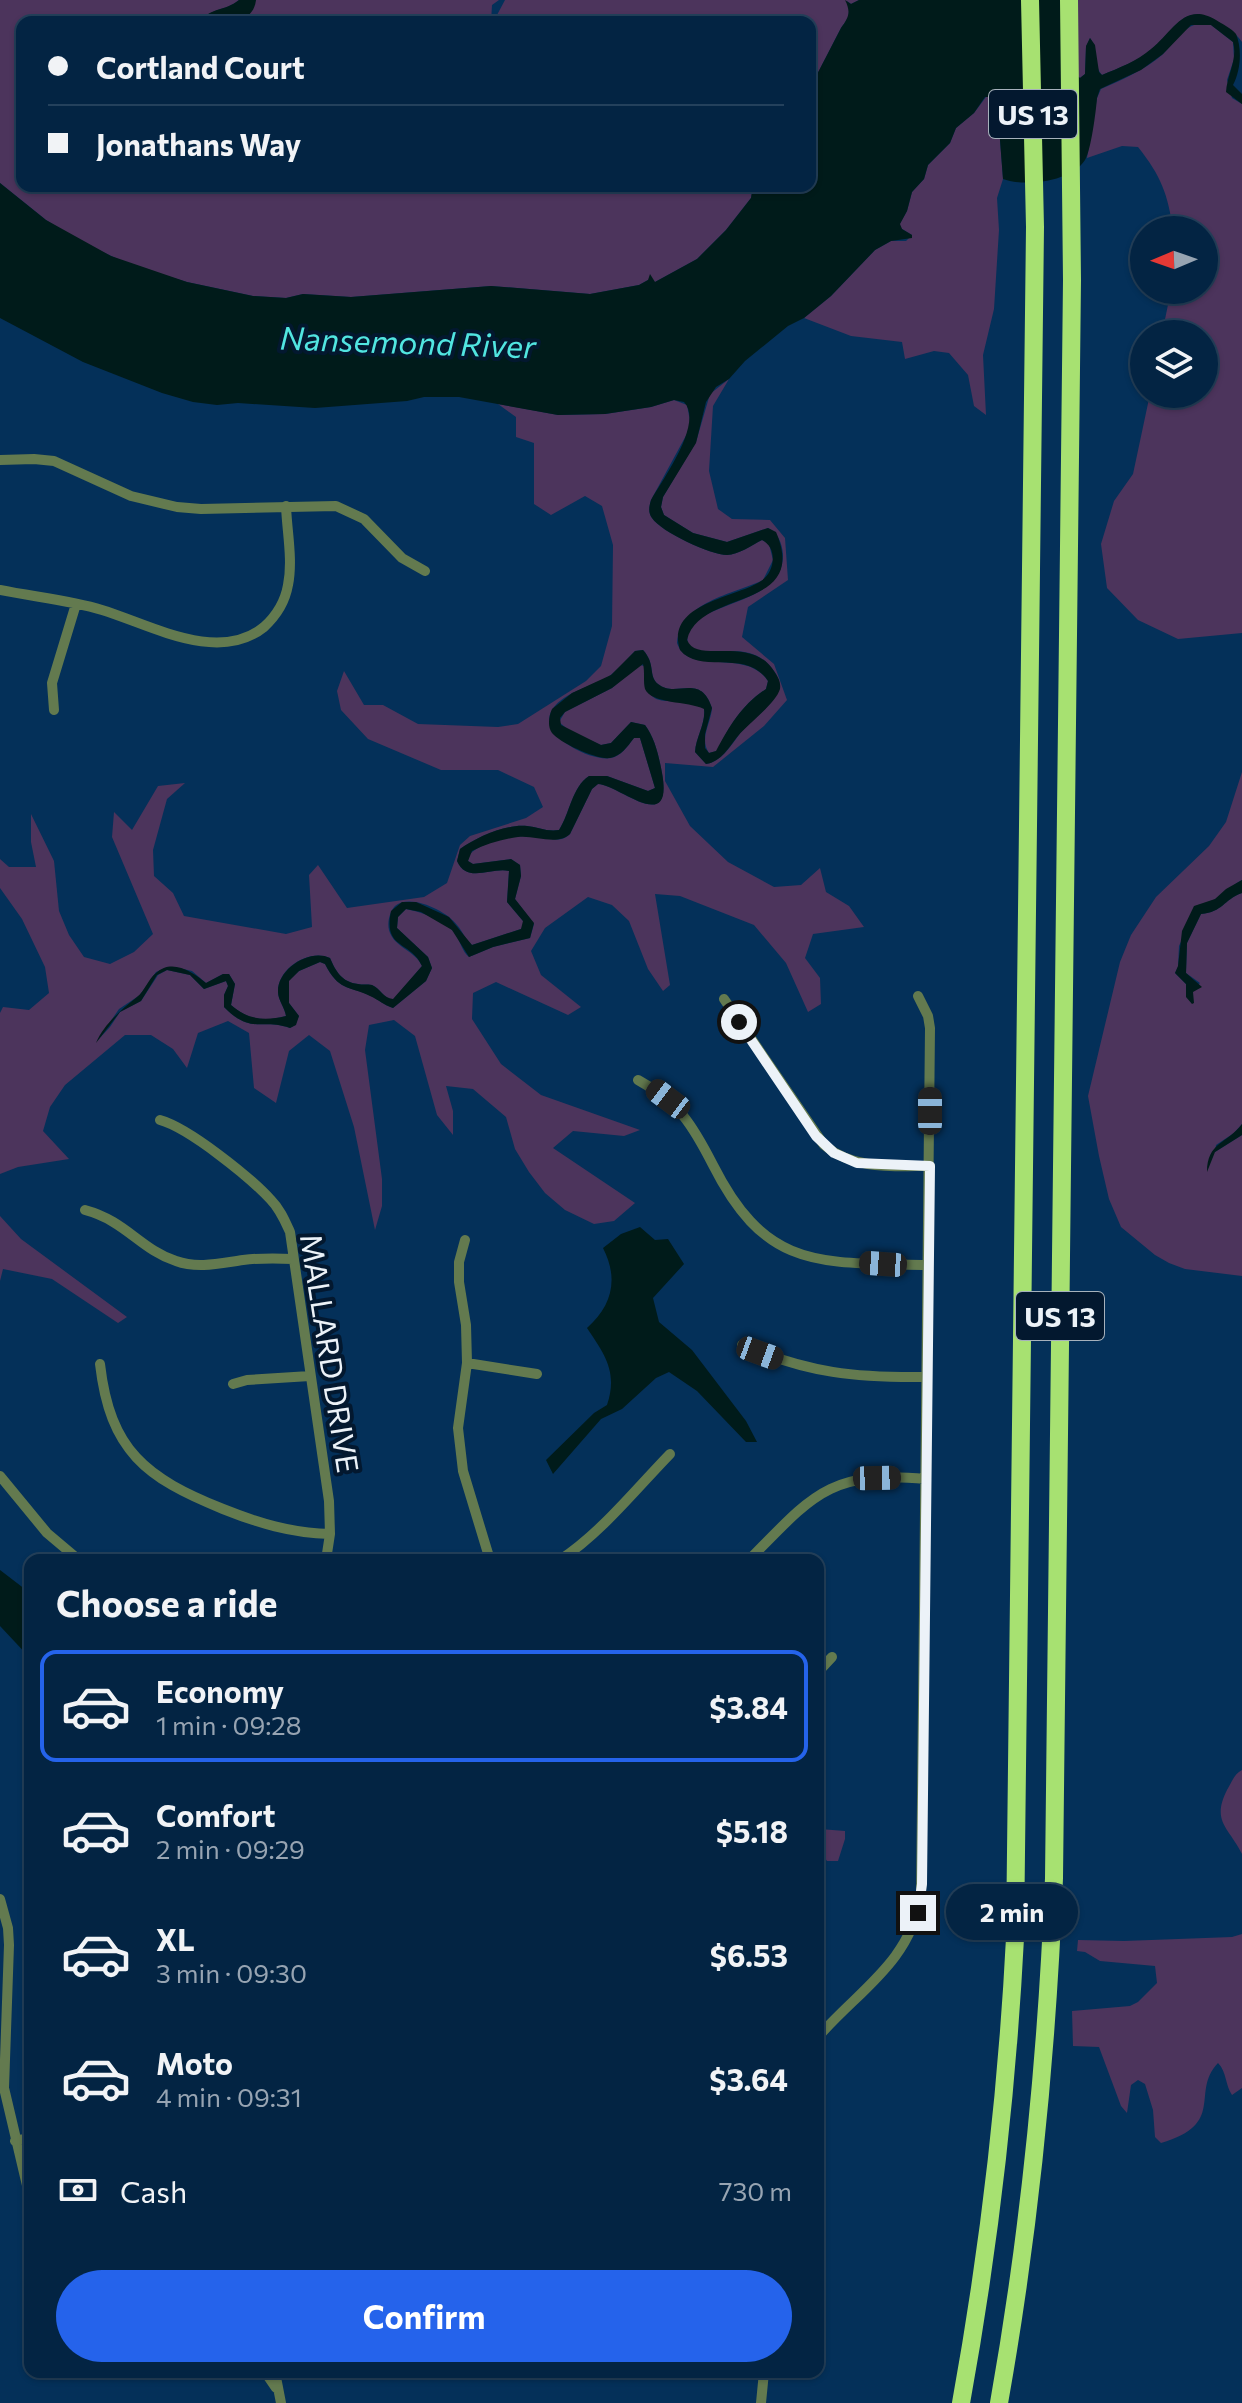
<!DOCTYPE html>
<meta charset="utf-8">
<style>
:root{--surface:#032443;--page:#11304e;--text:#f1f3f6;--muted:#97a4b2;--line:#24415c;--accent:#2563eb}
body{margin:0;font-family:Commissioner,sans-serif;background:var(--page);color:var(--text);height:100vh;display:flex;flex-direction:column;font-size:30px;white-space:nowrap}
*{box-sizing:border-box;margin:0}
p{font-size:26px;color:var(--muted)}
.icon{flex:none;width:44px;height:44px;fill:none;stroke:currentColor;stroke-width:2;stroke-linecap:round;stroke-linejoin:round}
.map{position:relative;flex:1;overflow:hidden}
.sheet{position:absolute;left:24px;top:1554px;width:800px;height:824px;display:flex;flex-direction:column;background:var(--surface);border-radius:16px;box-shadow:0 2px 6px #0004,0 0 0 2px var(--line)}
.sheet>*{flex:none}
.banner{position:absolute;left:16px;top:16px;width:800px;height:176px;border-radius:16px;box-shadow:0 2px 6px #0004,0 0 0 2px var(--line);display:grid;align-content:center;height:176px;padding:0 32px;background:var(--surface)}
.needle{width:52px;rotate:268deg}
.buttons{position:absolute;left:1130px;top:216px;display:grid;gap:16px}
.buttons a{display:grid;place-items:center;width:88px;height:88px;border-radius:50%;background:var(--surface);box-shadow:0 2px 6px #0004,0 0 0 2px var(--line);font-size:40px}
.end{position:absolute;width:36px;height:36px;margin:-18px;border:10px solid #ecf2f8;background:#111;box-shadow:0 0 0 4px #111}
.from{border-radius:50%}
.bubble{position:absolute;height:56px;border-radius:28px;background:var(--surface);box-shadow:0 2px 6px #0004,0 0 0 2px var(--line);font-size:26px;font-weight:700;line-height:56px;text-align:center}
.car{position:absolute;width:24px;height:48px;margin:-24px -12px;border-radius:10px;box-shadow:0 0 6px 2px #0007;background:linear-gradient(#222 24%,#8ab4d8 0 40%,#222 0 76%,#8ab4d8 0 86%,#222 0)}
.banner b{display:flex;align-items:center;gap:28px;height:76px;font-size:30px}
.banner b+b{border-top:2px solid var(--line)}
.banner i{width:20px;height:20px;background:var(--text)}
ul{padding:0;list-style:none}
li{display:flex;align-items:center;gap:24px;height:112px;margin:0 16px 12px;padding:0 16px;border:4px solid transparent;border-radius:16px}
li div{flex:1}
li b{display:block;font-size:30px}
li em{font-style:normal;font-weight:700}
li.selected{border-color:var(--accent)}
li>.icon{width:72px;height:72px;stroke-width:1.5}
h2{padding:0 32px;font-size:36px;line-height:96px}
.pay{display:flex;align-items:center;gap:20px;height:88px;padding:0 32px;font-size:30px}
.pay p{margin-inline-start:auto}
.button{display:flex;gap:16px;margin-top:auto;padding:16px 32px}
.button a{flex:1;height:92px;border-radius:48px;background:var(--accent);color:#fff;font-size:32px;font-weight:700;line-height:92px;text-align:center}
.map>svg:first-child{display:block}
.green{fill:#4c345c}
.water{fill:#001b1a}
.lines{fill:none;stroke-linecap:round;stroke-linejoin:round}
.street{stroke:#637a4f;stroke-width:10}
.highway{stroke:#a7e171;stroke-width:18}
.route{stroke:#ecf2f8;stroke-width:10}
.labels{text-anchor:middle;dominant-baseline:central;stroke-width:8;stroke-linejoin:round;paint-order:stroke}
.shield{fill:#03182f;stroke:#a6b1bc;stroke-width:2}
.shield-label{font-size:28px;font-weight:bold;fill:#ecf2f8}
.street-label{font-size:30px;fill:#ecf2f8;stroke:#03182f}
.water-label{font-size:32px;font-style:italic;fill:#51e5e0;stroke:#03182f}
</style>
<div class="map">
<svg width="1242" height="2403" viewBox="0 0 1242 2403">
<rect width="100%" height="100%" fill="#043059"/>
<path class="green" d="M0,0H239C225,12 214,6 199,22H22V186H231L230,191L240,186H742L752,192L751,198L726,230L697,259L655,282L648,280L639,285L590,294L491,286L351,297L303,294L286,298L253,296L187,282L131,265L83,243L46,220L0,183Z
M256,0H499L492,5L491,22H224L244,19Z
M505,0H859L851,4L847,1C851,13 849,18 841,28L810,88V22H499L497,15Z
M1067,0H1242V42C1235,32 1228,28 1218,22C1184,1 1176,29 1152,49C1138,61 1119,68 1102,75C1093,65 1098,49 1090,38L1086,47L1085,74L1080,78L1076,75Z
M1201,23L1211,25L1233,42L1234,59L1227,80L1232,98L1242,104V633L1178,639L1138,620L1107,588L1101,544L1114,501L1133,474L1150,394H1204V334H1162L1171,290H1204V230H1173C1168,194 1161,176 1138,147L1122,146L1087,158L1097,98L1101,89C1122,80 1144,70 1162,55C1176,42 1181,27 1201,23Z
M986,97H993L997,101L1003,179L997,198L999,230L994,309L983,355L986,415L974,406L968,375L949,353L934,351L905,359L902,342L851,336L804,318L831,296L875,250L891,241H906L912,235L902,229L899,225L907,211L912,192L924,179L928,165L950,143L956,128L974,113Z
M729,379L713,406L709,471L718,509L732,519L770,520L785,538L788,580L748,607L742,637L774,664L787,700L764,726L713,767L665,763V781L690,826L728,862L774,887L801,885L820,868L826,892L849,906L864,927L813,934L805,958L820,978L821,1004L808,1012L786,963L754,925L680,896L655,894L670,985L663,991L648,969L629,921L612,905L588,897L545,928L531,951L541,975L581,1007L568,1015L496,982L473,993L472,1019L501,1064L541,1095L640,1130L624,1136L573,1131L553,1148L635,1203L614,1221L594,1224L565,1210L545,1193L529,1172L515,1149L506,1117L473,1089L446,1086L453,1111V1135L437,1115L415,1036L394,1020L369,1025L365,1050L382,1179V1206L375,1230L354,1127L330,1051L309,1035L289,1051L276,1103L254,1088L249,1033L228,1021L198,1033L187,1068L173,1049L151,1035H125L65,1085L50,1107L43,1131L69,1159L18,1167L0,1174V1013L3,1007L29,1010L49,993L45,967L22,919L0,888V859L9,867H36L31,842V814L54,861L59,911L69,935L84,957L110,964L134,952L153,934L112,837L114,812L132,830L158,786L185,783L167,799L153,850L154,876L173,893L184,916L286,934L312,927L309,875L318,865L347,908L424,897L447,883L460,845L470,836L526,818L543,807L534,787L498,770H441L368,739L341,710L337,691L344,671L364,705H383L418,724L498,727L518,724L586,681L601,666L612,626L613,545L602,506L585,496L551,515L534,504V443L516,437V417L498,404L558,415L605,414L651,407L674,400L687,405L690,421L689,430L651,500C649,507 648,512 652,518C661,532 711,555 727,555C738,555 752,545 762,540L769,544L773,560L763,580C732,595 681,601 677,643C688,677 746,647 768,681L766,689C742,705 730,725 717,751L709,753C699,739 711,723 712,708C700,672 676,699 658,684C648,676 656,664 643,650L635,651C627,659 618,670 608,677C591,687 560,693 551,712C539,736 592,762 611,758C621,756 627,747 634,738H640L655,788L648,791L607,776H589C572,787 570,813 559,830C547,832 538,827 527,826C505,824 477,837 460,849L457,861C467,884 491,867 509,871L507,902L523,921V926L521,929L472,945C465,939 463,932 457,925C447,911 410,893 395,906C390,911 387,922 389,930C394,948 415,950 422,966L393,1000C383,998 381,989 372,985C367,984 362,985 358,984C342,982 336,972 330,958C309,948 277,969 278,992C278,1000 285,1008 286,1016C265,1022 248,1020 231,1005L235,984L229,974H223L206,983L192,971L179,968L168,967L156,972L140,995L119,1009L97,1041L110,1027L120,1012L141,1001L158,975L167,970L190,975L204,989L226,981L228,986L224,995V1007C252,1035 260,1018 290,1028L295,1025L299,1016L289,1003L288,981L299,971L320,962L325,964C339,991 347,985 371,996C379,1000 384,1005 393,1008L426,981L432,968L428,957L397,928L398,917L406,909C421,912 448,921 456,935C461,943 462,951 469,957L493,947L530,938L534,924L515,899L521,876L520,865L511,859L473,864L468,861L469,855C483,840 519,834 539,836C551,838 559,844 570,834L592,789L598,784C618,784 673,837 662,773C659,757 655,738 645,725L631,722L611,743L601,745L571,732L559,722L565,712L612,688L639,665L645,666C645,719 670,691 704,708C706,723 696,737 695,752L706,764C722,762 732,744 741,732C752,719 772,707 778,691C781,684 779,680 776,674C750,632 709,665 688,645C679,598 785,611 783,554C782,543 778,533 768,528L727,542L693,533L664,515L661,507L663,497L696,442L710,394Z
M1242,772V880C1227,888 1214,905 1198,905L1179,946L1178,967L1175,973L1186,984V997L1200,983L1186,973L1187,943L1201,914C1223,912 1223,900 1242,893V1124L1234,1133L1216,1145L1215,1152L1242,1135V1276L1185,1269L1169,1263L1155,1255L1121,1227L1109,1199L1099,1156L1088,1096L1120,962L1131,935L1156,897L1209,846L1226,822Z
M0,1216L21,1239L127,1317L118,1323L52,1279L3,1269L0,1281Z
M1242,1770V1854C1229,1827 1211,1822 1227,1790C1232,1782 1234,1774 1242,1770Z
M820,1829L845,1831V1839L838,1861H827L820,1851Z
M1242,1934V2088L1232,2095C1225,2085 1227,2072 1218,2063C1190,2092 1227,2124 1161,2143L1155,2137L1153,2110L1145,2084L1138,2080L1131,2085L1127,2113L1121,2106L1099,2047L1073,2046L1072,2011L1130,2006L1138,2002L1157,1983L1155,1966L1100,1961L1085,1952L1077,1951L1078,1940L1124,1941L1232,1937Z"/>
<path class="water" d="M239,0H256C253,27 220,22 199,22C213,6 224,12 239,0Z
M845,0L851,4L859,0H1067L1076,75L1080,78L1085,74L1086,46L1090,38L1095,45L1099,72L1102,75C1119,68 1137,61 1151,49C1173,32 1184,1 1216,20C1222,24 1231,28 1236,34C1242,48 1241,70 1233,85L1242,94V104L1226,92C1227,75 1238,59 1233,42L1211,25H1191L1163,54L1141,70L1100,89L1097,98C1096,111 1091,151 1085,160C1071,182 1025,187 1003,179L997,101L993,97H985L974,113L956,128L950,143L928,165L924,179L912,192L907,211L900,224L902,229L912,235V238L891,241L875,250L831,296L804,318L788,326L745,361L729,379L716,387L706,402L696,443L663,497L661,507L664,515L693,533L727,542L768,528L776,532C810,612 699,588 687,640C697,665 750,634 774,671C778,677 781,682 780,689C776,703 748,724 738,736C729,747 721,762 706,764L695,752C696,737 706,723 704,709C688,701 651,704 645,689C643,682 645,672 643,664L612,688L565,712L560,718L561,725L601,745L611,743L631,722L645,725C655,738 659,757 662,773C674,837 618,784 598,784L592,789L570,834C557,846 535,835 518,837C503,839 486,844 472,851L468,861L473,864L511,859L520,865L521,876L515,899L534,923L530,938L493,947L469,957L452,930L421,912L406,909L398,917L397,928L428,957L432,968L426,981L393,1008C384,1005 379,1000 370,996C347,985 339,991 325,964L320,962L299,971L289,981V1003L299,1016L296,1025L290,1028C260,1018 252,1035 224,1007V995L228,986L226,981L204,989L190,975L167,970L157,975L141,1001L120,1012L96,1043C104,1024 121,1010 137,997C145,991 148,979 156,973C172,958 193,972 206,983L223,974H229L235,984L231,1005C248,1020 265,1021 286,1016C285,1008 278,1000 278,992C277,969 310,948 330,958C336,972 342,982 358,984C362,985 367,984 372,985C381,989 383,998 393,999L422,966C410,940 383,950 391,911L402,902H416L449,917L472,945L521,929L523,921L507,902L509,871C491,867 467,884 457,861L460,849C477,837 505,824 527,826C538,827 547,832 559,830C570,813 572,787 589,776H607L648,791L655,788L640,738H634C627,747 621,756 610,758C597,760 560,743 552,733C547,726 549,716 552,709L572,693L611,675L635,651L643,650C656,664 648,676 658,684C676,699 700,672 712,708L705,734V748L709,753L716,751C730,725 742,705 766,689L768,681C747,648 700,675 680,650C665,603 736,598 761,581C775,572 778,548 762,540C752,545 738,555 727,555C711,555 661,532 652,518C648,512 649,507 651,500C663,479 704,423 684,402L674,400L651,407L605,414L558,415L459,397H424L407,401L315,408L238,403L217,405L193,402L162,393L83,362L0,318V183L46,220L111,256L187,282L253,296L286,298L303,294L351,297L491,286L590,294L639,285L648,280L650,274L655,282L697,259L726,230L751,198L752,192L742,186H810V88L841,28C849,17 851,12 845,0Z
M1242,880V893C1223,900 1223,912 1201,914L1187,943L1186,973L1202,987L1193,992L1194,1003L1192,1004L1186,997V984L1175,973L1178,966L1182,931L1194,906L1215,899L1226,889Z
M1242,1124V1135L1215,1152L1207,1172C1207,1142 1227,1144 1242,1124Z
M640,1227L655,1240L668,1239L684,1264L653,1298L659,1322L692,1350L746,1421L757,1442H746L697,1391L669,1372L656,1378L622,1409L601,1419L553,1474L546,1460L594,1413L607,1405C618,1372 605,1355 587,1328C612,1306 619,1279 603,1248L621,1234Z
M0,1570L30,1593V1658L0,1626Z"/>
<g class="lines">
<path class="street" d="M0,460L34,459L54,461L131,496L177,507L201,509L336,506L364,519L402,558L425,571
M0,590C34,597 69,600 102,610C151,625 218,664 264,627C276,616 285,602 288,585C293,560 287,532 286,506
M54,710L52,683L76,604
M724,999L824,1145C854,1170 893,1166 930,1166
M638,1080C679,1102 693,1126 713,1165C767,1272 821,1262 928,1265
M160,1120C189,1128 250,1177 271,1200C280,1209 285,1221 290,1232L329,1501L330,1534L326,1560
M85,1210C126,1221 140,1249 176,1261C198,1269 221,1263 243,1260C260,1258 276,1258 293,1259
M465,1240L459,1262V1282L466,1325L467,1363L458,1428L463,1471L490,1560
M742,1345C809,1373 855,1378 927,1377
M467,1363L537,1374
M100,1364C110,1451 146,1478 223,1509C258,1523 291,1533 330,1534
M233,1384L247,1380L310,1376
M0,1476L47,1533L79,1560
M560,1560C602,1532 635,1490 670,1454
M749,1560C813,1495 829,1470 926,1479
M818,1672L832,1657
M0,1899L8,1928L9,1945L4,2088L30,2198
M818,2037C859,1990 909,1963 921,1897L930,1028L928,1016L918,996
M15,2141L30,2138
M265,2372L276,2388
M275,2372L281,2403
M761,2403L764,2372"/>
<path class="highway" d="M961,2403C989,2249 1007,2094 1015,1938L1035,227L1030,0
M999,2403C1030,2229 1047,2054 1054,1878L1072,280L1069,0"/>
</g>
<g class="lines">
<path class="route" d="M739,1022L816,1136L834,1153L857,1163L930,1166L922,1884L918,1913"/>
</g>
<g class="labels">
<g class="shield">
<rect x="989" y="90" width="88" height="48" rx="6"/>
<rect x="1016" y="1292" width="88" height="48" rx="6"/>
</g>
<g class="shield-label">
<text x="1033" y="114">US 13</text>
<text x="1060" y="1316">US 13</text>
</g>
<g class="street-label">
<text transform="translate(331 1353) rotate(81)">MALLARD DRIVE</text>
</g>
<g class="water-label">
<text transform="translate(408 341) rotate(2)">Nansemond River</text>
</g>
</g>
</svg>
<div class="buttons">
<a><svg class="needle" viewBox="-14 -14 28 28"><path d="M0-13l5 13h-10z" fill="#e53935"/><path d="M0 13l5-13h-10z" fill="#97a4b2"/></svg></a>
<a><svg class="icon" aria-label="layers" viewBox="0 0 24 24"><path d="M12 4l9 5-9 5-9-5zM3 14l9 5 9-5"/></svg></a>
</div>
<i class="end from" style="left:739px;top:1022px"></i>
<i class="end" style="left:918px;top:1913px"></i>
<div class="bubble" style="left:946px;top:1884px;width:132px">2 min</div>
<i class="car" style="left:668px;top:1099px;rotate:307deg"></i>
<i class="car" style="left:930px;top:1111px;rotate:0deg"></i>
<i class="car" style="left:883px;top:1264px;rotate:274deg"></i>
<i class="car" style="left:760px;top:1353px;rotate:110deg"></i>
<i class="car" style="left:877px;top:1478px;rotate:89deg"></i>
<div class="banner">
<b><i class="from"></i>Cortland Court</b>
<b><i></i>Jonathans Way</b>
</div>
<section class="sheet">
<h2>Choose a ride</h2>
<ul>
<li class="selected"><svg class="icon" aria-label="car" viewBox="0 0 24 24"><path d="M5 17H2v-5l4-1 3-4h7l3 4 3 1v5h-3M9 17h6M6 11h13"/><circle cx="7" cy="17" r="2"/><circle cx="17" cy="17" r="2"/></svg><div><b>Economy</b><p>1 min · 09:28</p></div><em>$3.84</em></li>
<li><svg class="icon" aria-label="car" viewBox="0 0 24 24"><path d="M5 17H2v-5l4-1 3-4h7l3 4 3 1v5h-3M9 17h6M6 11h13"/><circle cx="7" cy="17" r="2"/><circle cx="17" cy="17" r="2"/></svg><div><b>Comfort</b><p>2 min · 09:29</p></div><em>$5.18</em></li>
<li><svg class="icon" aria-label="car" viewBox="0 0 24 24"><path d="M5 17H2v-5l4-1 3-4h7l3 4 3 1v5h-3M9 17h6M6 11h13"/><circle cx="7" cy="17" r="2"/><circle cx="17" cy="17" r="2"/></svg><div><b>XL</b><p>3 min · 09:30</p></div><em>$6.53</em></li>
<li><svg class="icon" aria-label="car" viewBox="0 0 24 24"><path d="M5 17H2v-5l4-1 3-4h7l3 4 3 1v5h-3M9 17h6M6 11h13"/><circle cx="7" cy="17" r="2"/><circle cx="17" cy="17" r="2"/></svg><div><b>Moto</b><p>4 min · 09:31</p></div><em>$3.64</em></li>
</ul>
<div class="pay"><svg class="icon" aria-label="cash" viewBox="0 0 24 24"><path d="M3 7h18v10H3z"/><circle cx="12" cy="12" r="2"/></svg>Cash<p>730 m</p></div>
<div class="button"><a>Confirm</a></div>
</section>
</div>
